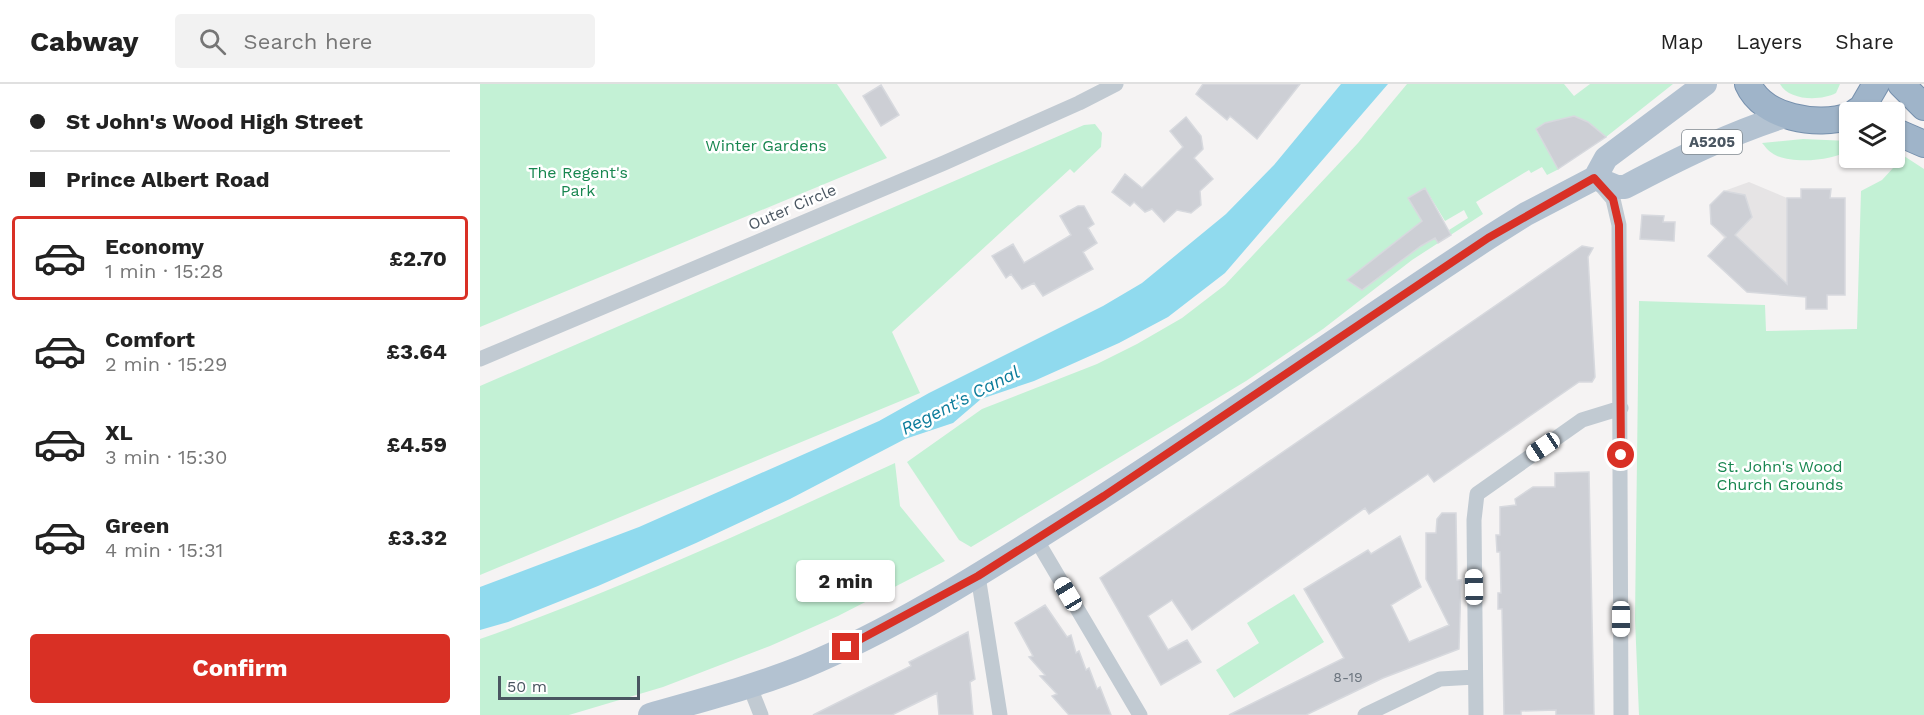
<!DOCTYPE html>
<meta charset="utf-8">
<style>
:root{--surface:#fff;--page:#f2f2f2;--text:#222;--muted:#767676;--line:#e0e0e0;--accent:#d93025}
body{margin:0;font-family:"Work Sans",sans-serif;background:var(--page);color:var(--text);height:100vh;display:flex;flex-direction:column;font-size:22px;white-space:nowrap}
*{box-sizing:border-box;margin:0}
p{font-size:20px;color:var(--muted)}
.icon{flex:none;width:33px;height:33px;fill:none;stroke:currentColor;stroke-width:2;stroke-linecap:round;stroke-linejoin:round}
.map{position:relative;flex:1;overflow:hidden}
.panel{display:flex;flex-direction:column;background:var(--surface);width:480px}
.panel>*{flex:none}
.top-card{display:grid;align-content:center;height:132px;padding:0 30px;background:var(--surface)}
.controls{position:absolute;left:1359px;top:18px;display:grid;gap:12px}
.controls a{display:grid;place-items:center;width:66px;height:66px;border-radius:6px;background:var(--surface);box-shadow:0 2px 4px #0004;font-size:30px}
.scale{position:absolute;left:18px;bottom:15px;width:142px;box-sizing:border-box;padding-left:6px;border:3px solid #4a5661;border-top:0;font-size:16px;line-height:21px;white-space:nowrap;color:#4a5661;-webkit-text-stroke:4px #fff;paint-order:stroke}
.end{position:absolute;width:27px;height:27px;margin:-14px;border:8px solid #d93025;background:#fff;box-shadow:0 0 0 3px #fff}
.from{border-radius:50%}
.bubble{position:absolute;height:42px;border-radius:6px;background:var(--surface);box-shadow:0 2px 4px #0004;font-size:20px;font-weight:700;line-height:42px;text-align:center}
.car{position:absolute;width:18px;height:36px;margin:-18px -9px;border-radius:8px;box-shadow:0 0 4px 2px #0007;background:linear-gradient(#fff 24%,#345 0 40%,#fff 0 76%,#345 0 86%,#fff 0)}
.top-card b{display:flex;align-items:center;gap:21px;height:57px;font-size:22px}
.top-card b+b{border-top:2px solid var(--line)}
.top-card i{width:15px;height:15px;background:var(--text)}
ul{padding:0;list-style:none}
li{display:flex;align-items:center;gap:18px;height:84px;margin:0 12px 9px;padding:0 18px;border:3px solid transparent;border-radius:6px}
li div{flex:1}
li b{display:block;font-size:22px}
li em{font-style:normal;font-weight:700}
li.current{border-color:var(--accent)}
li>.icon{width:54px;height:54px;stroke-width:1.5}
.action{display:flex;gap:12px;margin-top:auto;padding:12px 30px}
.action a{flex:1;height:69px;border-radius:6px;background:var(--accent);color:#fff;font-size:24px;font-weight:700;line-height:69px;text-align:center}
header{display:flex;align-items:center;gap:36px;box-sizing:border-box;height:84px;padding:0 30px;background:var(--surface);border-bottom:2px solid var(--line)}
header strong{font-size:28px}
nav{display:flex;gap:33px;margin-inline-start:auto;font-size:21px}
.search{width:420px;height:54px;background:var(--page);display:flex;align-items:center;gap:15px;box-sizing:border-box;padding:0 21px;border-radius:6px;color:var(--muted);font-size:22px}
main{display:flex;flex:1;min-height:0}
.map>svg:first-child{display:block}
.education{fill:#e6e4e5}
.green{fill:#c3f1d5;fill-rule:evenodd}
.water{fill:#90daee}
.building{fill:#cdcfd5;stroke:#d7d9de;stroke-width:1.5}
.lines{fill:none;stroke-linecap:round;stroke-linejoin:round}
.trunk-casing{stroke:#7690ad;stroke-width:28}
.minor{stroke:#c1cad2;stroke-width:15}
.primary{stroke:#b3c2d1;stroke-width:24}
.trunk{stroke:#9fb4c9;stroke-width:26}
.route{stroke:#d93025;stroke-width:8}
.labels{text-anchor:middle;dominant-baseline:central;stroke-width:5;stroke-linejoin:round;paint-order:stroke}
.number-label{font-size:14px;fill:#6b747e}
.shield{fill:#fff;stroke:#808990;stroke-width:1.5}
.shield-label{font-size:15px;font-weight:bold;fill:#4a5661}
.park-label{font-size:16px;fill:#17864f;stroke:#fff}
.street-label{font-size:16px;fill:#4a5661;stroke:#fff}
.water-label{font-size:18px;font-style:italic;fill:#0c7c9b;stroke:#fff}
</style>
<header>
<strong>Cabway</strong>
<div class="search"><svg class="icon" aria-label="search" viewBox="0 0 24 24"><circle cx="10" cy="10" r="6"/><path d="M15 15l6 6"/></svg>Search here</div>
<nav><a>Map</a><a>Layers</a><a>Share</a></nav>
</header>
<main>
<section class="panel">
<div class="top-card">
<b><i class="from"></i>St John's Wood High Street</b>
<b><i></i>Prince Albert Road</b>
</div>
<ul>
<li class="current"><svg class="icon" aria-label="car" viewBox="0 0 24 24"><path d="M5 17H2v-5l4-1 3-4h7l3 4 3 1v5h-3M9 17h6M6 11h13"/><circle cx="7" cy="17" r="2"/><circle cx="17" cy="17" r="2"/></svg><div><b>Economy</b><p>1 min · 15:28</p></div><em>£2.70</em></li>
<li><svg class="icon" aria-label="car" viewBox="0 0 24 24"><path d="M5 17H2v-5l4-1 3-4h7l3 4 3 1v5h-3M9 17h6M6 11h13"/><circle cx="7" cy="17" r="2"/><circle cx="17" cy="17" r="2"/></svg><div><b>Comfort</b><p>2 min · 15:29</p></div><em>£3.64</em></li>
<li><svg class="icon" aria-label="car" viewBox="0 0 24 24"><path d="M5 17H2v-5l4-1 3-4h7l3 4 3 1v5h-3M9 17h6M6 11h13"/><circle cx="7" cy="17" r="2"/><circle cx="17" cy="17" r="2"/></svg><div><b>XL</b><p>3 min · 15:30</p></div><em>£4.59</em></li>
<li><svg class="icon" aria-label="car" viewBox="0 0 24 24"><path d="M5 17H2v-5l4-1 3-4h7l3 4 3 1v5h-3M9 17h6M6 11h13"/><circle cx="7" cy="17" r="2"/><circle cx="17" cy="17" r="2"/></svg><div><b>Green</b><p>4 min · 15:31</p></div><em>£3.32</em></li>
</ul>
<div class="action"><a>Confirm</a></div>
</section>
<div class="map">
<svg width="1444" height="631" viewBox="0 0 1444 631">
<rect width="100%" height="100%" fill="#f5f3f3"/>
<path class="education" d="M1269,98L1307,114V210L1267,208L1228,172L1244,154L1231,140L1230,121L1244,107Z"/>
<path class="green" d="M0,0H357L407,74L0,243Z
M927,0H1084L1094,12L1110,0H1193L1126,53L1073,38L1065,39L1056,46L1079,85L1067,91L1062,83L1051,89L1049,86L996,118L1003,130L932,176L843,245L766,297L491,463L479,456L427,378L502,325L617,280L657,260L702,234L745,201L878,59ZM945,104L965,137L984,126L988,134L969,146L971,151L958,159L928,115ZM933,167L882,206L868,197V196Z
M1300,0H1360L1356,9C1341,17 1309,17 1300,0Z
M615,40L622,49L621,63L594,89L590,85L412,248L440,309L0,491V302L604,41Z
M1323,55L1369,57V66C1354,77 1308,81 1292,69C1288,67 1285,62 1282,59Z
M1424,72L1444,85V631H1159L1155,535L1159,217L1285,221L1286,247L1377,245L1381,107L1402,96Z
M415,379L420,422L465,477L358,532L290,562L183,603L89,631H0V555C142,505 278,442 415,379Z
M814,510L844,558L754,614L736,586L779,559L767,539Z"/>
<path class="water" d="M861,0H908L745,189L688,233L639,259L554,297L501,315L473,339L425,355L310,415L216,459L118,502L28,538L0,546V503L159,443L399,337L449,309L623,222L662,199L746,130L794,81Z"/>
<path class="building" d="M723,0H820L777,55L750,32L747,36L716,10Z
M401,1L419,31L401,42L383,12Z
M1094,32L1108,38L1126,53L1078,85L1056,45L1065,39Z
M706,33L721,52L723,65L714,74L733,95L720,107L721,121L711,129L697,126L684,138L672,125L665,128L654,118L650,122L632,108L645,90L662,104L703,63L690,47Z
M945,104L971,151L958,159L955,154L941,162L882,206L867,196L942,137L928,114Z
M1321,105H1351L1350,114H1365V211H1347V225H1326V213L1267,208L1228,172L1246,153L1231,140L1230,121L1244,107L1265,111L1272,133L1255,151L1307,200V114H1321Z
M598,122H604L614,140L608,144L617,159L603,168L613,185L563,212L554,199L542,205L531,190L526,194L512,172L533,160L544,179L591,151L580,132Z
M1162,131L1184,132L1183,138H1195L1194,157L1160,155Z
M1102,162L1113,164L1108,173L1115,293L1112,298H1099L954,398L948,390L889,430L885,424L712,546L692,516L668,532L688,566L707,556L721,578L681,601L620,494Z
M1109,388L1114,631H1076V626L1041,627V631H1024L1022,525H1018V509H1021L1020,468H1017L1016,451H1020V423L1036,421L1035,415L1053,403H1075V389Z
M962,429H976L977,496H981L979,565L903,594L826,631H749L864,574L824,505L888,466L891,470L920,452L941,503L911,521L929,558L969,541L946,495V449H956L957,435Z
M565,521L587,553L591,551L596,569L599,567L606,586L609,584L617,605L620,603L631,631H589L572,612L577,610L560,592L565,591L549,573L553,572L535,539Z
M488,548L495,595L490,598L493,631H459L457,609L412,631H333L431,582L429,578Z"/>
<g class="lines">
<g class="trunk-casing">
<path id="trunk" d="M1268,0C1283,34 1337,43 1370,32
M1421,0L1444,23
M1376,28L1382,24L1396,0
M1414,47L1444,60"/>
</g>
<path class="minor" d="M1120,100L1133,115L1139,141L1141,631
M0,275L464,79L599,19L636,0
M556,455L660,631
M498,492L520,631
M270,603L281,631
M885,631L960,595L995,593
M996,631L994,436L997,410L1102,336L1141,324"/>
<path class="primary" d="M1115,94L1137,103H1145C1198,75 1250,49 1308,31
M170,631C222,616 273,603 323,583C410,547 491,496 570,446C719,353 861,250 1008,154L1046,130L1115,94L1126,74L1225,0"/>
<use href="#trunk" class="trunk"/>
</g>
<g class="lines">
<path class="route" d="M366,563L498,492L624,412L1008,154L1114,94L1133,115L1139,141L1141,371"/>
</g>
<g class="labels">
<g class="number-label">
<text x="868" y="593">8-19</text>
</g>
<rect class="shield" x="1202" y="46" width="60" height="24" rx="4.5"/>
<g class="shield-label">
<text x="1232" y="58">A5205</text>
</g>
<g class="park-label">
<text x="286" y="61">Winter Gardens</text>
<text x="98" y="88">The Regent's<tspan x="98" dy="18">Park</tspan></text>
<text x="1300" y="382">St. John's Wood<tspan x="1300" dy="18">Church Grounds</tspan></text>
</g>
<g class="street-label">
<text transform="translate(312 123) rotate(-23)">Outer Circle</text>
</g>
<g class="water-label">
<text transform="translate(480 316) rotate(-27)">Regent's Canal</text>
</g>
</g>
</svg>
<div class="controls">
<a><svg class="icon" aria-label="layers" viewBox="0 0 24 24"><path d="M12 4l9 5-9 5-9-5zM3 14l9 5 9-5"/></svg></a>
</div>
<div class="scale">50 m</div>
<i class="end from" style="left:1141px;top:371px"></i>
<i class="end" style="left:366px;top:563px"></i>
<div class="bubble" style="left:316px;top:476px;width:99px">2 min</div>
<i class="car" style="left:1063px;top:363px;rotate:236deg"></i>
<i class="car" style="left:994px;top:503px;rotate:359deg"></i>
<i class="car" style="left:588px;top:510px;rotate:329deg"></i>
<i class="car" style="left:1141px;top:535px;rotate:180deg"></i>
</div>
</main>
